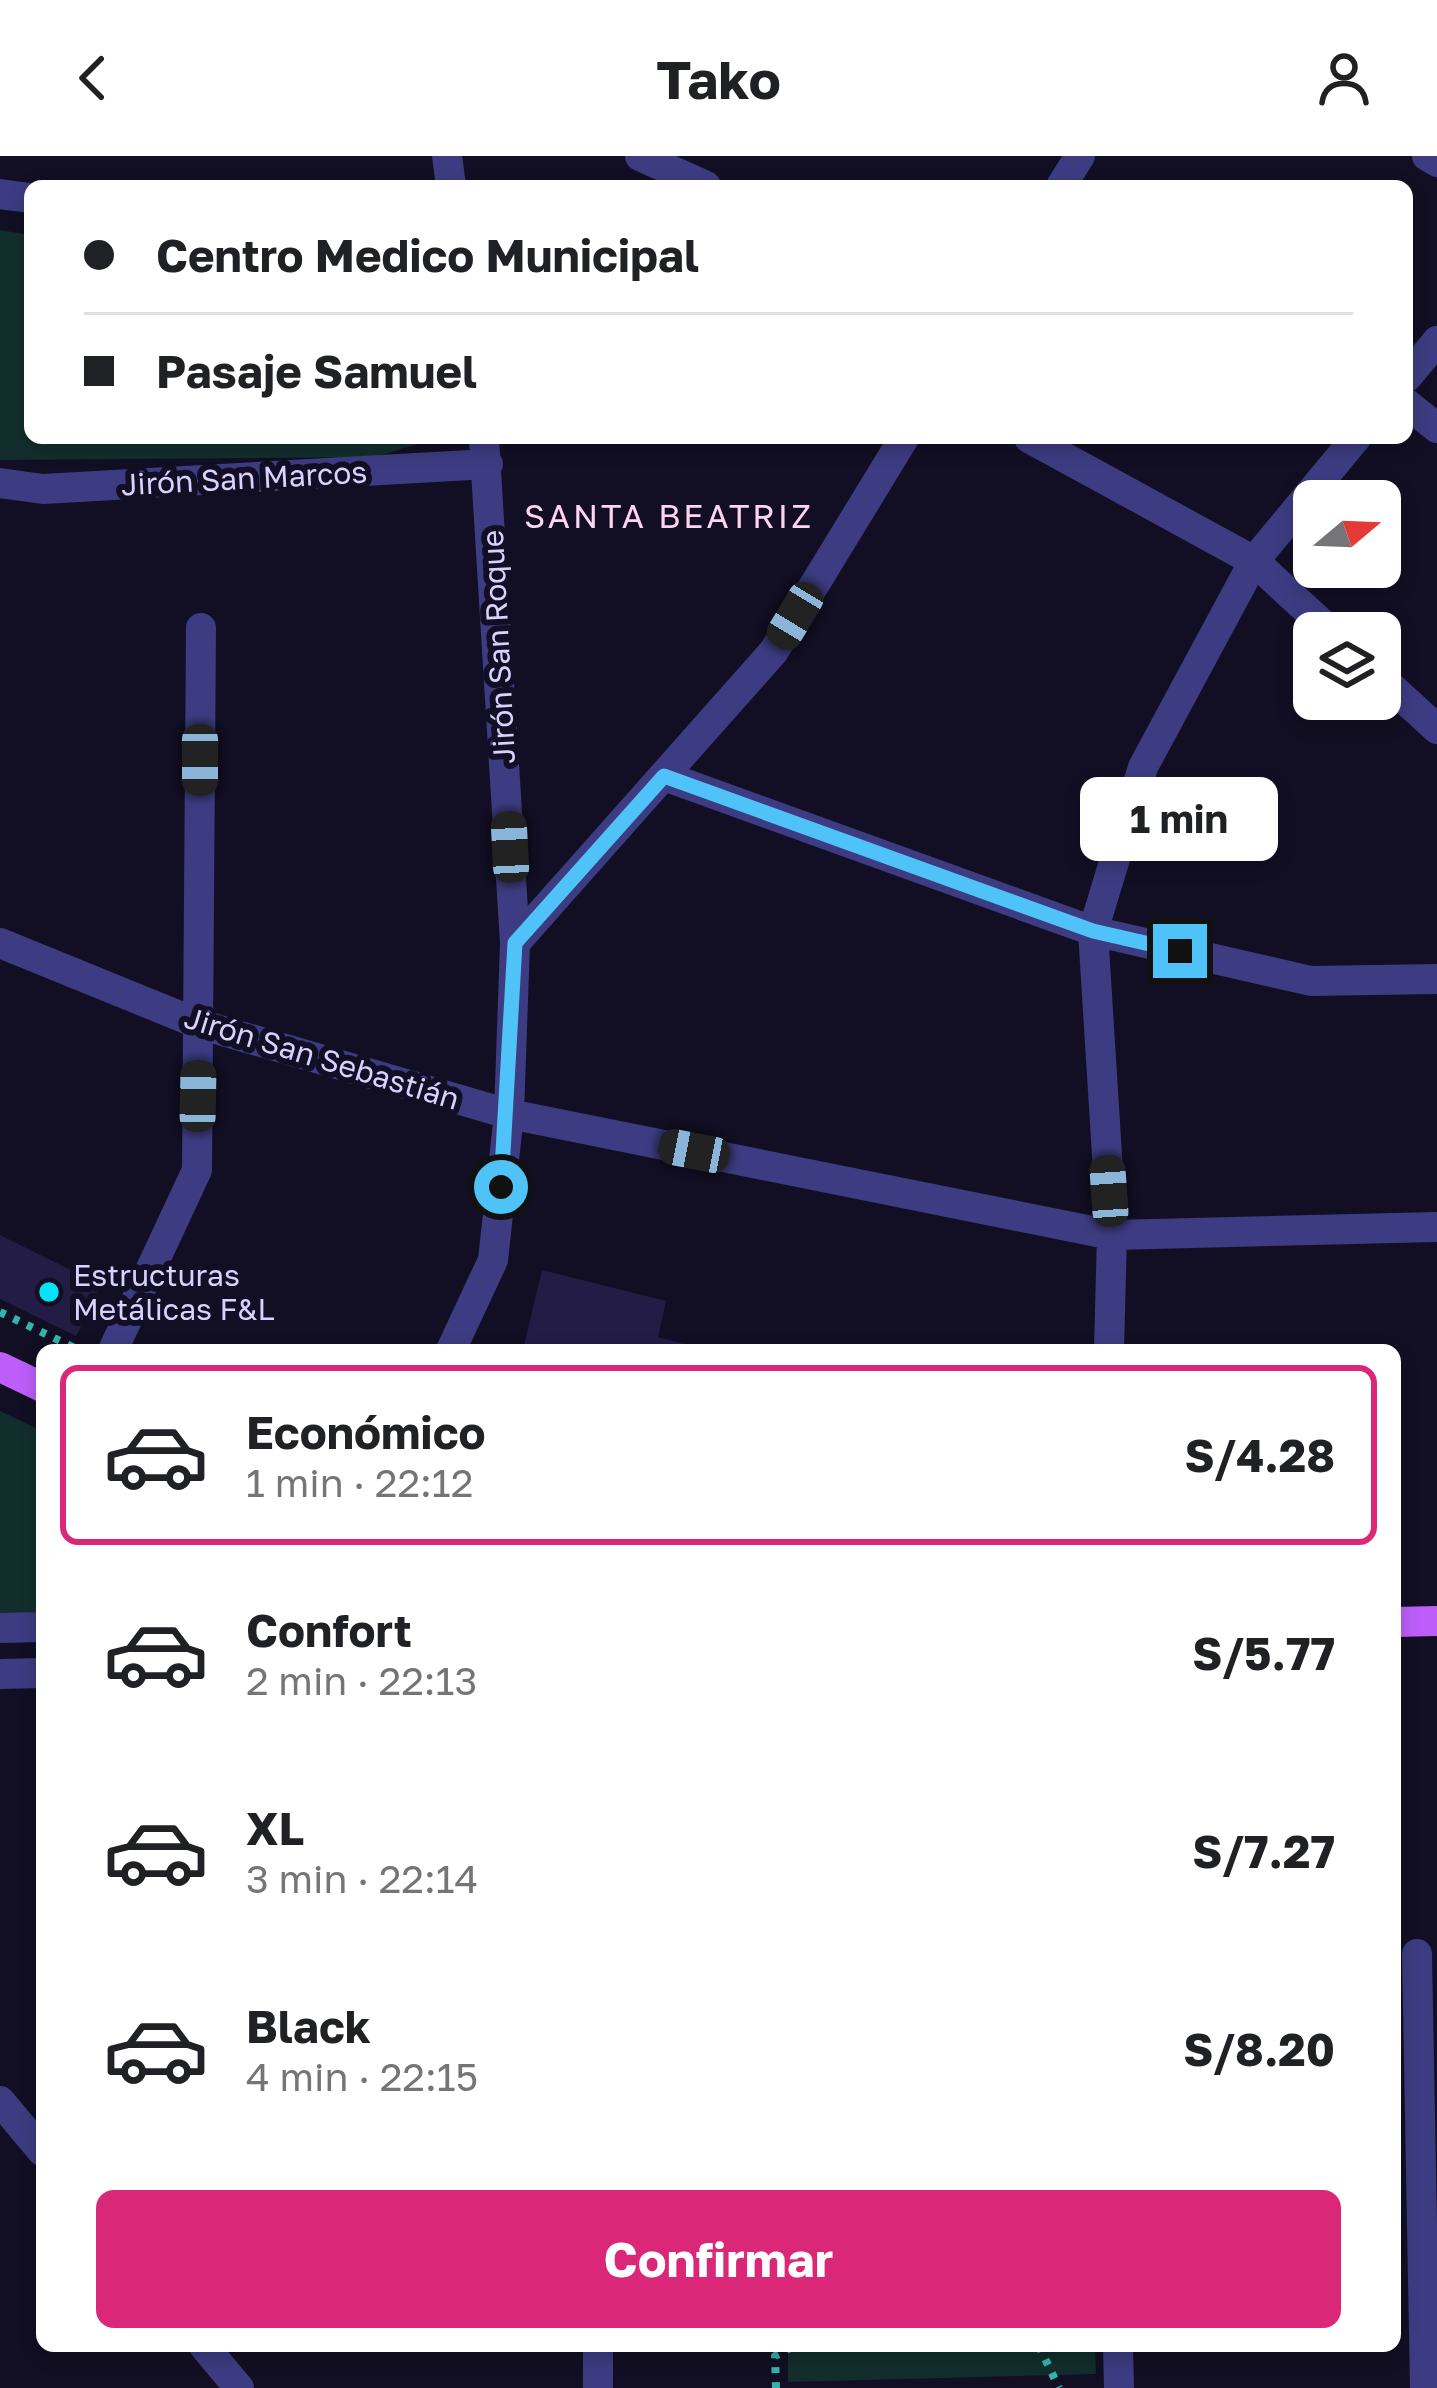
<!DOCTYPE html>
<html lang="es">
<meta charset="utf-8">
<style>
:root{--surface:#fff;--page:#f6f6f6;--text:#202124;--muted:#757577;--line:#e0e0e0;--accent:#db2777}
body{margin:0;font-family:"Golos Text",sans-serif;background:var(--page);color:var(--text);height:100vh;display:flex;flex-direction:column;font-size:45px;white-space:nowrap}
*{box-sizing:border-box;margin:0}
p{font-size:39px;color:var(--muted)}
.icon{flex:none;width:66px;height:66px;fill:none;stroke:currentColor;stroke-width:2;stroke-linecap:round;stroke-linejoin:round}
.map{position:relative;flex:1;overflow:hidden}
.panel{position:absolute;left:36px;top:1188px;width:1365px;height:1008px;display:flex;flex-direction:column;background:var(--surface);border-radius:18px;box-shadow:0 6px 18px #0003}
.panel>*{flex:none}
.hud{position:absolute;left:24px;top:24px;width:1389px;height:264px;border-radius:18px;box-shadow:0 6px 18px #0003;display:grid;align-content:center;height:264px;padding:0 60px;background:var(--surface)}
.needle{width:78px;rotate:71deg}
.buttons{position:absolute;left:1293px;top:324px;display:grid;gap:24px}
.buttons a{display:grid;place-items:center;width:108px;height:108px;border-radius:18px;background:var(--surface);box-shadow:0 6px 18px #0003;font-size:60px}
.end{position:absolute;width:54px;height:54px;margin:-27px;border:15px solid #4fc3f7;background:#111;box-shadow:0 0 0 6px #111}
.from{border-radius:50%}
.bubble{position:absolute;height:84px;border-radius:18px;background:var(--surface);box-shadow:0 6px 18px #0003;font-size:39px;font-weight:700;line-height:84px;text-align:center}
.car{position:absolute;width:36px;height:72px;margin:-36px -18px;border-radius:15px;box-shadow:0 0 9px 3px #0007;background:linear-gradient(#222 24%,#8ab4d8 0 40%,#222 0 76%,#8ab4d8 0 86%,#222 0)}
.hud b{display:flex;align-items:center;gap:42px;height:114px;font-size:45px}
.hud b+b{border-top:3px solid var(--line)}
.hud i{width:30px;height:30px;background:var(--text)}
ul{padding:21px 0 0;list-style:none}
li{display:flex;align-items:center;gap:36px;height:180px;margin:0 24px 18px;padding:0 36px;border:6px solid transparent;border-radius:18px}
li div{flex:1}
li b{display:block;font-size:45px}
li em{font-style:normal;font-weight:700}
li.active{border-color:var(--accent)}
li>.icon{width:108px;height:108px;stroke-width:1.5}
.primary-button{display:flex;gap:24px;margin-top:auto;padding:24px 60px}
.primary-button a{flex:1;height:138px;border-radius:18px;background:var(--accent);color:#fff;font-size:48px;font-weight:700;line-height:138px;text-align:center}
header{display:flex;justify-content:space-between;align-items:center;height:156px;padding:0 60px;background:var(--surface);font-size:54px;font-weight:700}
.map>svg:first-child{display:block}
.green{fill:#122e2c}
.building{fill:#231c44}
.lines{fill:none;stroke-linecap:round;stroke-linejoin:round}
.path{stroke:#33b3a9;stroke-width:8;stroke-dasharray:6 9;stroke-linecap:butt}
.minor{stroke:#3d3c82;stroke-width:30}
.major{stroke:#bd5efa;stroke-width:30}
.route{stroke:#4fc3f7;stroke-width:15}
.poi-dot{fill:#07e2f6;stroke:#120f24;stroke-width:4.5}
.labels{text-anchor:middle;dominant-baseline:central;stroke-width:12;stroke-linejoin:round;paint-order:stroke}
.street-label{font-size:30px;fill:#d8d3fe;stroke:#120f24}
.poi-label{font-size:30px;fill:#d8d3fe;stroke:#120f24;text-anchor:start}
.neighbourhood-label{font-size:33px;letter-spacing:3px;fill:#fed5f0;stroke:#120f24}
</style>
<header><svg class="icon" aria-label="back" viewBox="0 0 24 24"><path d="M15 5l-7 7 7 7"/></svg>Tako<svg class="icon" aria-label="person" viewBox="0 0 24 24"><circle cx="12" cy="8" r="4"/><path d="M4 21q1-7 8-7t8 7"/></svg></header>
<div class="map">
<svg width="1437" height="2232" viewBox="0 0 1437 2232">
<rect width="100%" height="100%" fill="#120f24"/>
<path class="green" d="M0,74L30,79V282H421L418,288L375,301L0,304Z
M0,1255L42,1275V1457H0Z
M788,2190H1095L1096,2218L788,2226Z"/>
<path class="building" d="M0,1079L101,1129L76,1180L0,1143Z
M542,1114L666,1145L658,1181L706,1194H523Z"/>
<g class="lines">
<path class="path" d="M0,1156L79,1194
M1039,2190L1059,2232
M776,2232L775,2200L794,2190"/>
<path class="minor" d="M447,0L451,30
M640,0L706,30
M1427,0L1437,6
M1061,30L1080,0
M0,38L30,42
M1407,221L1437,185
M1407,248L1437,272
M1029,282L1254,405L1332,477
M0,327L43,333L488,308
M1380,521L1437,573
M664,620L1093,775L1311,825L1437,823
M0,787L199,868L509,958L1112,1079L1437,1071
M515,787L774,495L904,282
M113,1194L197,1014L201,472
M451,1194L493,1104L509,958L515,787L484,282
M1109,1194L1112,1079L1093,775L1143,611L1254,405L1356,282
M0,1472L42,1471
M0,1518L42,1517
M1417,1798L1425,2232
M0,1945L42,1995
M204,2190L239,2232
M598,2190V2232
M1118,2190L1119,2232"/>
<path class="major" d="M0,1211L42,1231
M1395,1466L1437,1465"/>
</g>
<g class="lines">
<path class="route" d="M501,1031L515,787L664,620L1093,775L1180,795"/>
</g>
<circle class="poi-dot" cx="49" cy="1136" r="12"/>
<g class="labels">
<g class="street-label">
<text transform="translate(244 322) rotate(-3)">Jirón San Marcos</text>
<text transform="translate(498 491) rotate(-93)">Jirón San Roque</text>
<text transform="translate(322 902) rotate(17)">Jirón San Sebastián</text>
</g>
<g class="poi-label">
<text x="73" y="1119">Estructuras<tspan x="73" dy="34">Metálicas F&amp;L</tspan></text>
</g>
<g class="neighbourhood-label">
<text x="669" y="359">SANTA BEATRIZ</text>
</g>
</g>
</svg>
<div class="buttons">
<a><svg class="needle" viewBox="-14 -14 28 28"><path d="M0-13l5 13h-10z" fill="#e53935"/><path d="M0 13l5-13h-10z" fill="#757577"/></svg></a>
<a><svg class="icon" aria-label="layers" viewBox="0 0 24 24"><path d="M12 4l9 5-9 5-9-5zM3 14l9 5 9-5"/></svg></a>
</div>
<i class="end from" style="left:501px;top:1031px"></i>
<i class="end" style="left:1180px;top:795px"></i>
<div class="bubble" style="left:1080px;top:621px;width:198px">1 min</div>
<i class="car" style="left:795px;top:460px;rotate:211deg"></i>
<i class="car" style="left:200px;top:604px;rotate:180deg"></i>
<i class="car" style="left:510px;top:691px;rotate:357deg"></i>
<i class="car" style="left:198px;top:940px;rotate:1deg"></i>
<i class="car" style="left:694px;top:995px;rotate:281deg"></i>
<i class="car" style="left:1109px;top:1035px;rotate:356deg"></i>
<div class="hud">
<b><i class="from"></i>Centro Medico Municipal</b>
<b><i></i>Pasaje Samuel</b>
</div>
<section class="panel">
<ul>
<li class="active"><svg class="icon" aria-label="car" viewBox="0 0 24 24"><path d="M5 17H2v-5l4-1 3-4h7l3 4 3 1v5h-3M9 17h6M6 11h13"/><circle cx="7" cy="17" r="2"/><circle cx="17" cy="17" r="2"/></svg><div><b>Económico</b><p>1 min · 22:12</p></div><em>S/4.28</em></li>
<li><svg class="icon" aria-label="car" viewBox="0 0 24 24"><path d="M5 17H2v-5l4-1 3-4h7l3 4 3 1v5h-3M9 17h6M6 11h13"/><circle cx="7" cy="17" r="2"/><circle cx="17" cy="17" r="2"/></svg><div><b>Confort</b><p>2 min · 22:13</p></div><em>S/5.77</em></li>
<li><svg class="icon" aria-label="car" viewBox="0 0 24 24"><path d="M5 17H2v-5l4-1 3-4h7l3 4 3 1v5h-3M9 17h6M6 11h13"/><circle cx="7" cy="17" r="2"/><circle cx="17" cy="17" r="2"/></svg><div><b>XL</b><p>3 min · 22:14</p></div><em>S/7.27</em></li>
<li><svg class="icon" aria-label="car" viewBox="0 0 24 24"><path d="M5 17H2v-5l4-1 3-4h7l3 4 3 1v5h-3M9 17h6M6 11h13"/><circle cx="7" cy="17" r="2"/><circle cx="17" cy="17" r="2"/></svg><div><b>Black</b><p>4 min · 22:15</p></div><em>S/8.20</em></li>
</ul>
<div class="primary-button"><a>Confirmar</a></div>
</section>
</div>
